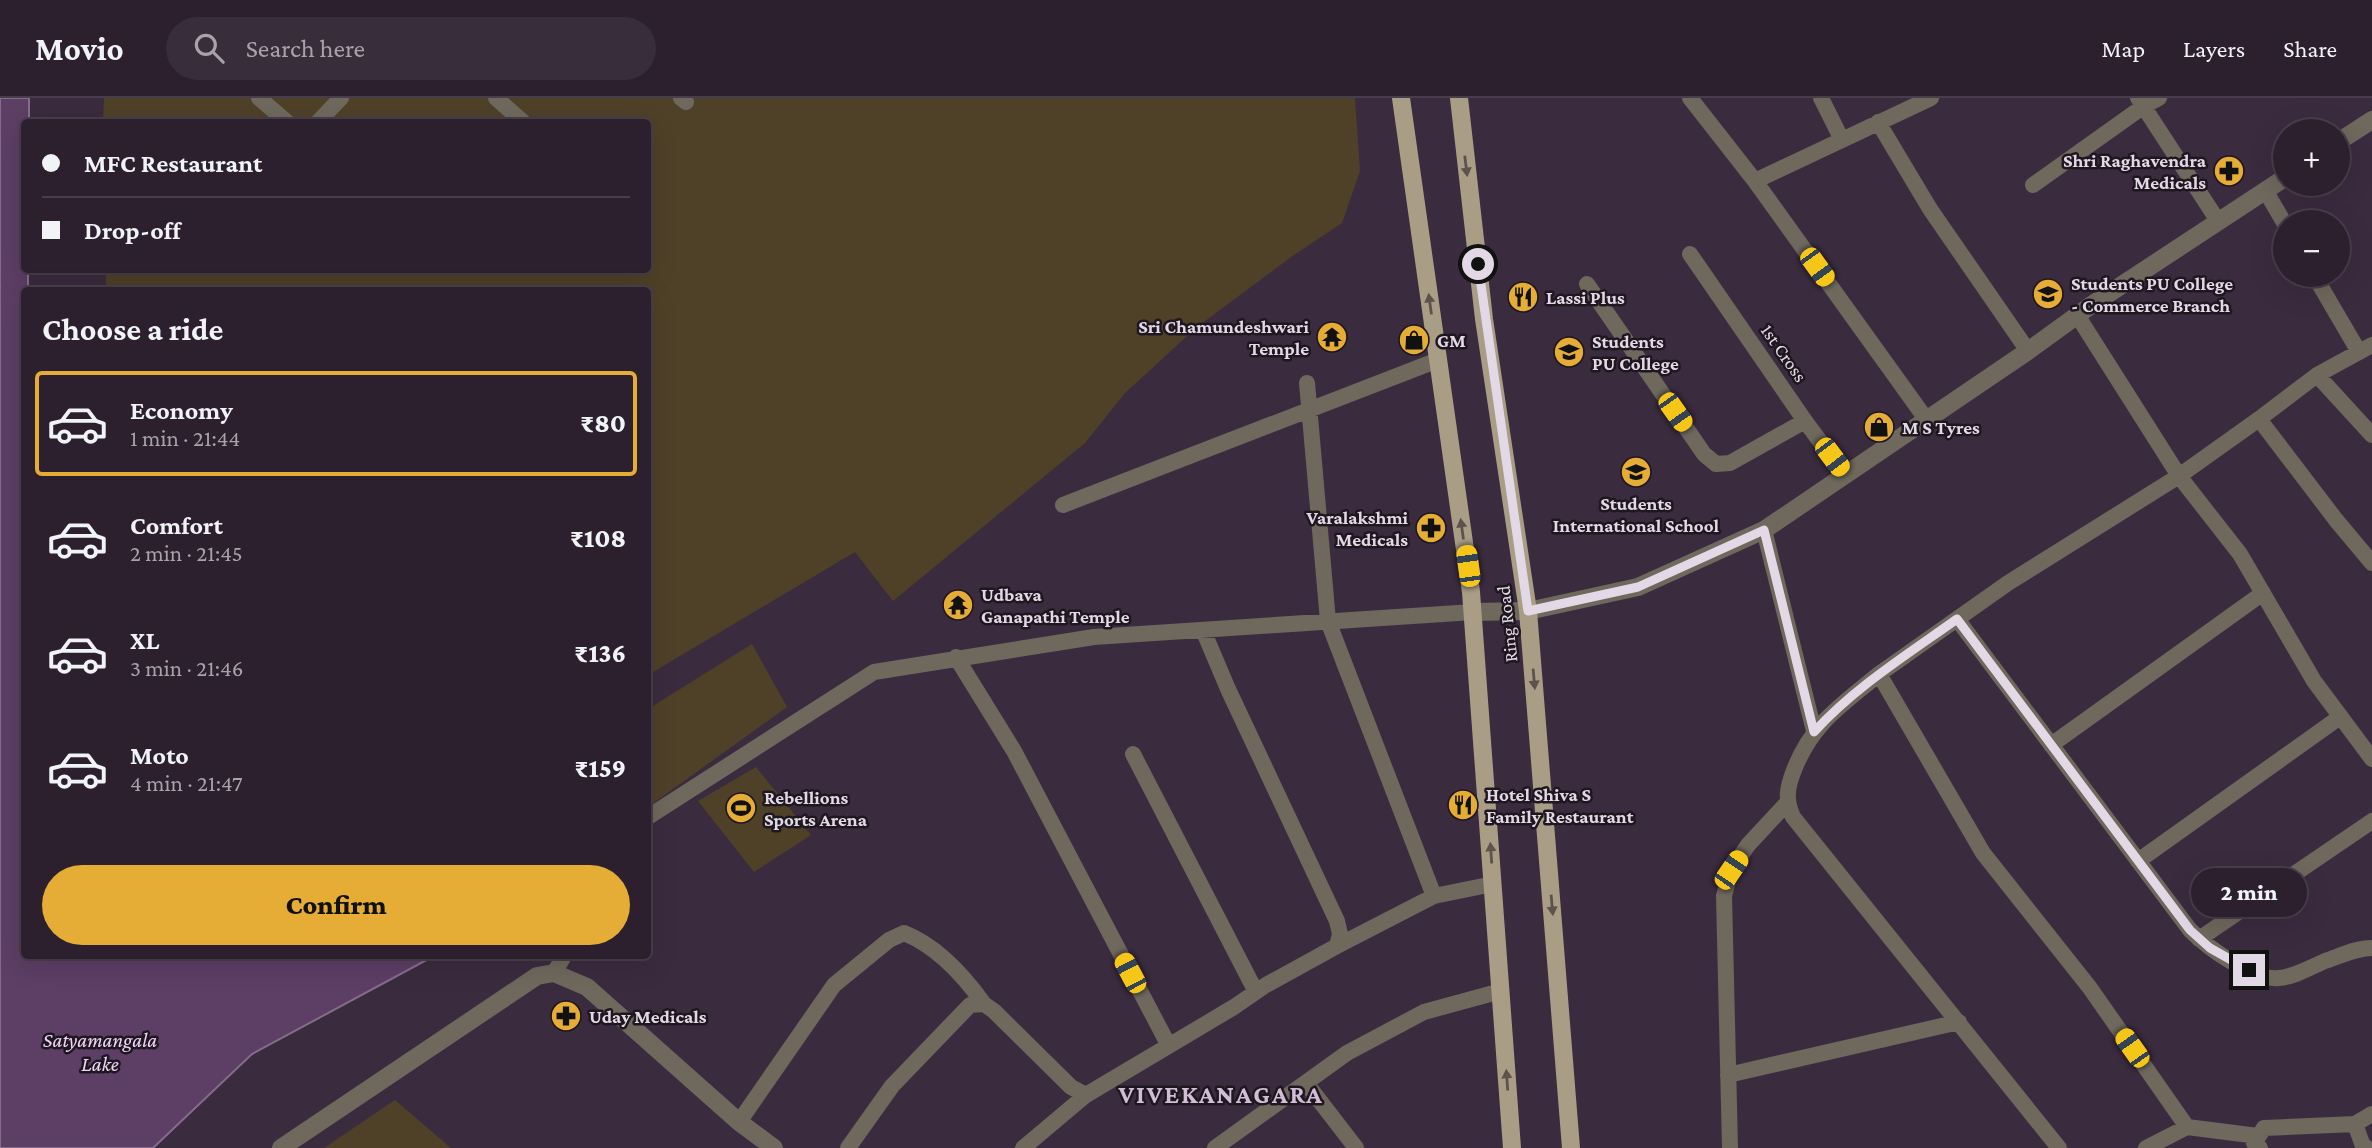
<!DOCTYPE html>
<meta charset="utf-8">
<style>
:root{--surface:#2c202f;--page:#382d3b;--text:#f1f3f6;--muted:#a6a3aa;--line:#483e4b;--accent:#e5ad35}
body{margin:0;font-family:"Crimson Pro",serif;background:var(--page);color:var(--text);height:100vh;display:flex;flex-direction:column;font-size:26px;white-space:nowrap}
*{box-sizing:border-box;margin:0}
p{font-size:23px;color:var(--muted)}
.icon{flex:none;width:38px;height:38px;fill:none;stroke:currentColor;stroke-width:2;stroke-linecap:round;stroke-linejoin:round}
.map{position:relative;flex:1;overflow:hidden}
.drawer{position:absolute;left:21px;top:189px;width:630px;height:672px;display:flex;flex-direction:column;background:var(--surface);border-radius:7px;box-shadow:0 7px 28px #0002,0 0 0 2px var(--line)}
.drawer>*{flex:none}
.guide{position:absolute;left:21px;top:21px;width:630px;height:154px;border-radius:7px;box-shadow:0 7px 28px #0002,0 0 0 2px var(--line);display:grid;align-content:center;height:154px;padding:0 21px;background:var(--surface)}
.buttons{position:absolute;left:2273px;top:21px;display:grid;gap:14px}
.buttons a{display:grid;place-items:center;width:77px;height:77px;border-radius:50%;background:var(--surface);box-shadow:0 7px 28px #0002,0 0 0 2px var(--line);font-size:35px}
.end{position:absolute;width:32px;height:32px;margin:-16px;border:9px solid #e3d9e6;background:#111;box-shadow:0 0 0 4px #111}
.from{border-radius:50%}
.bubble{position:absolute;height:49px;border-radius:24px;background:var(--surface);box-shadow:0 7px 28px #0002,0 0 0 2px var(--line);font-size:23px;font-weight:800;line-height:49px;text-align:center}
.car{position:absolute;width:21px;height:42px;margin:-21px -10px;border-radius:9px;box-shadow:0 0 5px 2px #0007;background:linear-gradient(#f5c518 24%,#345 0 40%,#f5c518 0 76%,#345 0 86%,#f5c518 0)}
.guide b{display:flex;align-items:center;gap:24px;height:66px;font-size:26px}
.guide b+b{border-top:2px solid var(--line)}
.guide i{width:18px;height:18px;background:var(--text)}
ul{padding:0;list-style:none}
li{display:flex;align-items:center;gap:21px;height:105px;margin:0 14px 10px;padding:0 7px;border:4px solid transparent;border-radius:7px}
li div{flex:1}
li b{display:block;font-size:26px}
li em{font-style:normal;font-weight:800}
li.on{border-color:var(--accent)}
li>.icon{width:63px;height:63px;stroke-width:1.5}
h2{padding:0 21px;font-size:32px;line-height:84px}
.action{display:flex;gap:14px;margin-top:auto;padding:14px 21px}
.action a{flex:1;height:80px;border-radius:42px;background:var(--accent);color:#111;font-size:28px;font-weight:800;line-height:80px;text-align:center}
header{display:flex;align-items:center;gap:42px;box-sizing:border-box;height:98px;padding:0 35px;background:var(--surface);border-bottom:2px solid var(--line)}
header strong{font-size:33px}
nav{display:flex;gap:38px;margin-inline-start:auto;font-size:24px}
.search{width:490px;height:63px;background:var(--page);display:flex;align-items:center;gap:18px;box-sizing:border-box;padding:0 24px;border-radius:38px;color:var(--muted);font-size:26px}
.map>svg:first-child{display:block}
.green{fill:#4f4128}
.water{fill:#5d3e65;stroke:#856c8c;stroke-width:2}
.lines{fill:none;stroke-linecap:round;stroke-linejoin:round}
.minor{stroke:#6e685d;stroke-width:16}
.tertiary{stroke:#6e685d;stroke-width:18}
.primary{stroke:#a99d86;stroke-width:18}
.oneway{fill:#5d534e}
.route{stroke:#e3d9e6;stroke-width:9}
.labels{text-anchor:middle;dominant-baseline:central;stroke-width:5;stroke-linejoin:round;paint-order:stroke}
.poi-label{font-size:19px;font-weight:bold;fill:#e3d9e6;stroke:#1e1720;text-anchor:start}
.street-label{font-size:19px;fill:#e3d9e6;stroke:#1e1720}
.water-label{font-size:21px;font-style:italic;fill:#f2d3fa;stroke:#1e1720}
.district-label{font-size:26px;font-weight:bold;letter-spacing:2px;fill:#d1bdd6;stroke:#1e1720}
</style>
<header>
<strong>Movio</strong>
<div class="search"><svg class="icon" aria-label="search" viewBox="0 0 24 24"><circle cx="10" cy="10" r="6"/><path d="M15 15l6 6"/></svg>Search here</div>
<nav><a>Map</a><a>Layers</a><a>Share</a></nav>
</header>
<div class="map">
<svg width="2372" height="1050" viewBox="0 0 2372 1050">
<rect width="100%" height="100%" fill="#3b2b3f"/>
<path class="green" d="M104,0H1355L1360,73L1342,125L1291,159L1197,229L1125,295L1085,345L893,503L855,454L648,577V192H106V172H648V24H103Z
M752,546L787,609L648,709V611Z
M756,669L811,737L754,774L698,703Z
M395,1002L451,1050H324Z"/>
<path class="water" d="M0,0H29V24H24V172H28V192H24V858H434L252,956L153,1050H0Z"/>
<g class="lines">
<path class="minor" d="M259,0L287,24
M496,0L523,24
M681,0L686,4
M1690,0L1755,83L1926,321
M1821,0L1842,42
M2138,0L2218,123
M318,24L341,0
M1878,24L1930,111L2028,253
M1755,83L1931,0
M2033,87L2144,8L2159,0
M2265,92L2286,128
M1690,156L1805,323L1845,377
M2314,177L2359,254
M1587,186L1704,356L1716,366L1730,365L1805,323
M2077,217L2179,378L2008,485L1879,576L1983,755L2090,890L2187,1029
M2372,247L2317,277L2372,337
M2317,277L2259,321L2336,422L2372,465
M1307,285L1328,523L1434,798
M2259,321L2179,378L2240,456L2314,583L2372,661
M1063,407L1438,262
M1764,432L1814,633
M1957,521L2190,832C2207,849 2253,883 2279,880C2294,879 2311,869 2325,863C2340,858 2356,850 2372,850
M956,559L1014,653L1169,948
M1879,576C1842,607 1812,625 1794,672C1787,690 1785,701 1793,719L2059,1050
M2051,647L2263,495
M1133,656L1256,894
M648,719L874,574L1094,539L1473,514
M2138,763L2340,619
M2199,841L2372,723
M1337,848L1434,798L1493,786
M554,875L564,858
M1728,977L1959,924
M1306,985L1356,1050
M739,1024L834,887L889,842L904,835C937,848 964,878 984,906
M848,1050L892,988L970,907L984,906L994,913L1071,989L1086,997
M1023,1050L1086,997L1234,909L1266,887L1337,848L1340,836L1337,823L1228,591L1203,532
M1215,1050L1347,955L1424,914L1501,893
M1730,1050L1724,798L1731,772L1748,747L1787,705
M2146,1050L2187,1029L2258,1038
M2260,1050L2254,1045L2264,1030L2355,1026
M2367,1050L2363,1048L2355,1026L2372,1016"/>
<path class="tertiary" d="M2338,44L2372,22
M1473,514L1528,513L1638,489L1764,432L2028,253L2090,208L2286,79
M281,1050L537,878L554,875L587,889L739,1024L774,1050"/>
<path class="primary" d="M1401,0L1471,494L1512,1050
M1459,0L1484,221L1528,513L1571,1050"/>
</g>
<defs><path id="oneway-solid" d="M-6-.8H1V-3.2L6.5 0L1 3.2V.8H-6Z" transform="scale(1.75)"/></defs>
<g class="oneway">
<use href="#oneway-solid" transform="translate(1466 68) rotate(83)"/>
<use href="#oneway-solid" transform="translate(1430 206) rotate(-98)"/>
<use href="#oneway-solid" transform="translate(1462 431) rotate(-98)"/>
<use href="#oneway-solid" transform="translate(1534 581) rotate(85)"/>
<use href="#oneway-solid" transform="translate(1491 755) rotate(-94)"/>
<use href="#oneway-solid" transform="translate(1552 807) rotate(85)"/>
<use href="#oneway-solid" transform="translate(1507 982) rotate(-94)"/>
</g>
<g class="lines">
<path class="route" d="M1478,166L1528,513L1638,489L1764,432L1814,634C1855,589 1908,556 1957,521L2190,832L2210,850L2249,872"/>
</g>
<defs>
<g id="pharmacy-disc" transform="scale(1.575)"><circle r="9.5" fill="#e5ad35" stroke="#1e1720"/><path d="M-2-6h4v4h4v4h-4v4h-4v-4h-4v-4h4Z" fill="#111"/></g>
<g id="university-disc" transform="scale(1.575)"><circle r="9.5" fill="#e5ad35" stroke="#1e1720"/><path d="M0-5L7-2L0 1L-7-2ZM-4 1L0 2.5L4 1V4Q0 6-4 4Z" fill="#111"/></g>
<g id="restaurant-disc" transform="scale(1.575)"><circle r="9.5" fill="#e5ad35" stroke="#1e1720"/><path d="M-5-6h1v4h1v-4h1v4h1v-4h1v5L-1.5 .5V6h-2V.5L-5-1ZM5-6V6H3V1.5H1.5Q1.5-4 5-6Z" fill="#111"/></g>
<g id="temple-disc" transform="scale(1.575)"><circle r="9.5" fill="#e5ad35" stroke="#1e1720"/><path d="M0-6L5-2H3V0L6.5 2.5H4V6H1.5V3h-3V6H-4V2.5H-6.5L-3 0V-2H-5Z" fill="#111"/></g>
<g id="shop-disc" transform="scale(1.575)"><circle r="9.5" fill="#e5ad35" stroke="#1e1720"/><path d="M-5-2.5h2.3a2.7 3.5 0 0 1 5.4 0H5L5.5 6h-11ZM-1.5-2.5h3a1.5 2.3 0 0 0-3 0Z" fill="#111"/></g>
<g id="school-disc" transform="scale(1.575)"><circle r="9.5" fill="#e5ad35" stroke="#1e1720"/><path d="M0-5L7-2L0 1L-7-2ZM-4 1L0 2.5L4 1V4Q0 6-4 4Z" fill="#111"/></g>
<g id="stadium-disc" transform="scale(1.575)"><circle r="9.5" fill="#e5ad35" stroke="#1e1720"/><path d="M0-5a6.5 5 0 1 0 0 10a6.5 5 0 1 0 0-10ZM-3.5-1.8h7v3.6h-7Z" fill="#111"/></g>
</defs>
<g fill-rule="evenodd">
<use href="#pharmacy-disc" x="2229" y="73"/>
<use href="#university-disc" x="2048" y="196"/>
<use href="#restaurant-disc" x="1523" y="199"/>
<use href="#temple-disc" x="1332" y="239"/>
<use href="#shop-disc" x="1414" y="242"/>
<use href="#university-disc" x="1569" y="254"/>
<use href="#shop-disc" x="1879" y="329"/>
<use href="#school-disc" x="1636" y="374"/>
<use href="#pharmacy-disc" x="1431" y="430"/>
<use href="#temple-disc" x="958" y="507"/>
<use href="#restaurant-disc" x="1463" y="707"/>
<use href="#stadium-disc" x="741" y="710"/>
<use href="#pharmacy-disc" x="566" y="918"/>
</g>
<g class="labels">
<g class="poi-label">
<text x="2206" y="62" text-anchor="end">Shri Raghavendra<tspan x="2206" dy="22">Medicals</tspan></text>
<text x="2071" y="185">Students PU College<tspan x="2071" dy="22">- Commerce Branch</tspan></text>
<text x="1546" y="199">Lassi Plus</text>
<text x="1309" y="228" text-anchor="end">Sri Chamundeshwari<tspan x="1309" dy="22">Temple</tspan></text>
<text x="1437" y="242">GM</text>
<text x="1592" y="243">Students<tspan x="1592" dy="22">PU College</tspan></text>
<text x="1902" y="329">M S Tyres</text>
<text x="1636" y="405" text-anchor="middle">Students<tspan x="1636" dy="22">International School</tspan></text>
<text x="1408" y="419" text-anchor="end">Varalakshmi<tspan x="1408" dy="22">Medicals</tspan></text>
<text x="981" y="496">Udbava<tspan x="981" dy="22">Ganapathi Temple</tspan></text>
<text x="1486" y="696">Hotel Shiva S<tspan x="1486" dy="22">Family Restaurant</tspan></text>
<text x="764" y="699">Rebellions<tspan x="764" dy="22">Sports Arena</tspan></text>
<text x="589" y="918">Uday Medicals</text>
</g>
<g class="street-label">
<text transform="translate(1784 255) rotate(55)">1st Cross</text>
<text transform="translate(1507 526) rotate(-96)">Ring Road</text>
</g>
<g class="water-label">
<text x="100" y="942">Satyamangala<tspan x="100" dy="24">Lake</tspan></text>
</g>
<g class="district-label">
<text x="1221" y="996">VIVEKANAGARA</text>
</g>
</g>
</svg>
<div class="buttons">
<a>+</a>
<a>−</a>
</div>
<i class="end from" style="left:1478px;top:166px"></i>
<i class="end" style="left:2249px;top:872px"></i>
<div class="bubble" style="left:2191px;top:770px;width:116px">2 min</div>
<i class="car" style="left:1817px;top:169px;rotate:144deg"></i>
<i class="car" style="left:1675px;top:314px;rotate:145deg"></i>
<i class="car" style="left:1832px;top:359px;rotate:143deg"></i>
<i class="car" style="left:1468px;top:468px;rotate:352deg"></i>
<i class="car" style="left:1731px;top:772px;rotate:34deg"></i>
<i class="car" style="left:1130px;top:875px;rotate:332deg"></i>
<i class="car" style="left:2132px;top:950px;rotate:325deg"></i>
<div class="guide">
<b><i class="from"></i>MFC Restaurant</b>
<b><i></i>Drop-off</b>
</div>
<section class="drawer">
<h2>Choose a ride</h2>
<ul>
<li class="on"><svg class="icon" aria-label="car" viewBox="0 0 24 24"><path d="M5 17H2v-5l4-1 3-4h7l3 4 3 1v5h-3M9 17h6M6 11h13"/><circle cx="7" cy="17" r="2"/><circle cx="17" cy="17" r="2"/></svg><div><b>Economy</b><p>1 min · 21:44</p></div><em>₹80</em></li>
<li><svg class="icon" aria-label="car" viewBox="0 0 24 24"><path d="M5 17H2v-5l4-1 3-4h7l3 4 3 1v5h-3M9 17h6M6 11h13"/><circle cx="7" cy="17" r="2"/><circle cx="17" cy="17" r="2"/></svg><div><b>Comfort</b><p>2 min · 21:45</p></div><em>₹108</em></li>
<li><svg class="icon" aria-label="car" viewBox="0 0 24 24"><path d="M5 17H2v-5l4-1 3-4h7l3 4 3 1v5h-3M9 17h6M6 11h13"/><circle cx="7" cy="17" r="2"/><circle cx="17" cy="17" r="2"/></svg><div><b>XL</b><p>3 min · 21:46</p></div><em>₹136</em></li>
<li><svg class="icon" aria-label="car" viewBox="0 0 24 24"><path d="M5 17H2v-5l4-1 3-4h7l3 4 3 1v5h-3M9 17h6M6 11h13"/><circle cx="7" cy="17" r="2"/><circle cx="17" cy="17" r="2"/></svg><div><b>Moto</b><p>4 min · 21:47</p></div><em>₹159</em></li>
</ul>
<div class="action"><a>Confirm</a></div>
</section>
</div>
